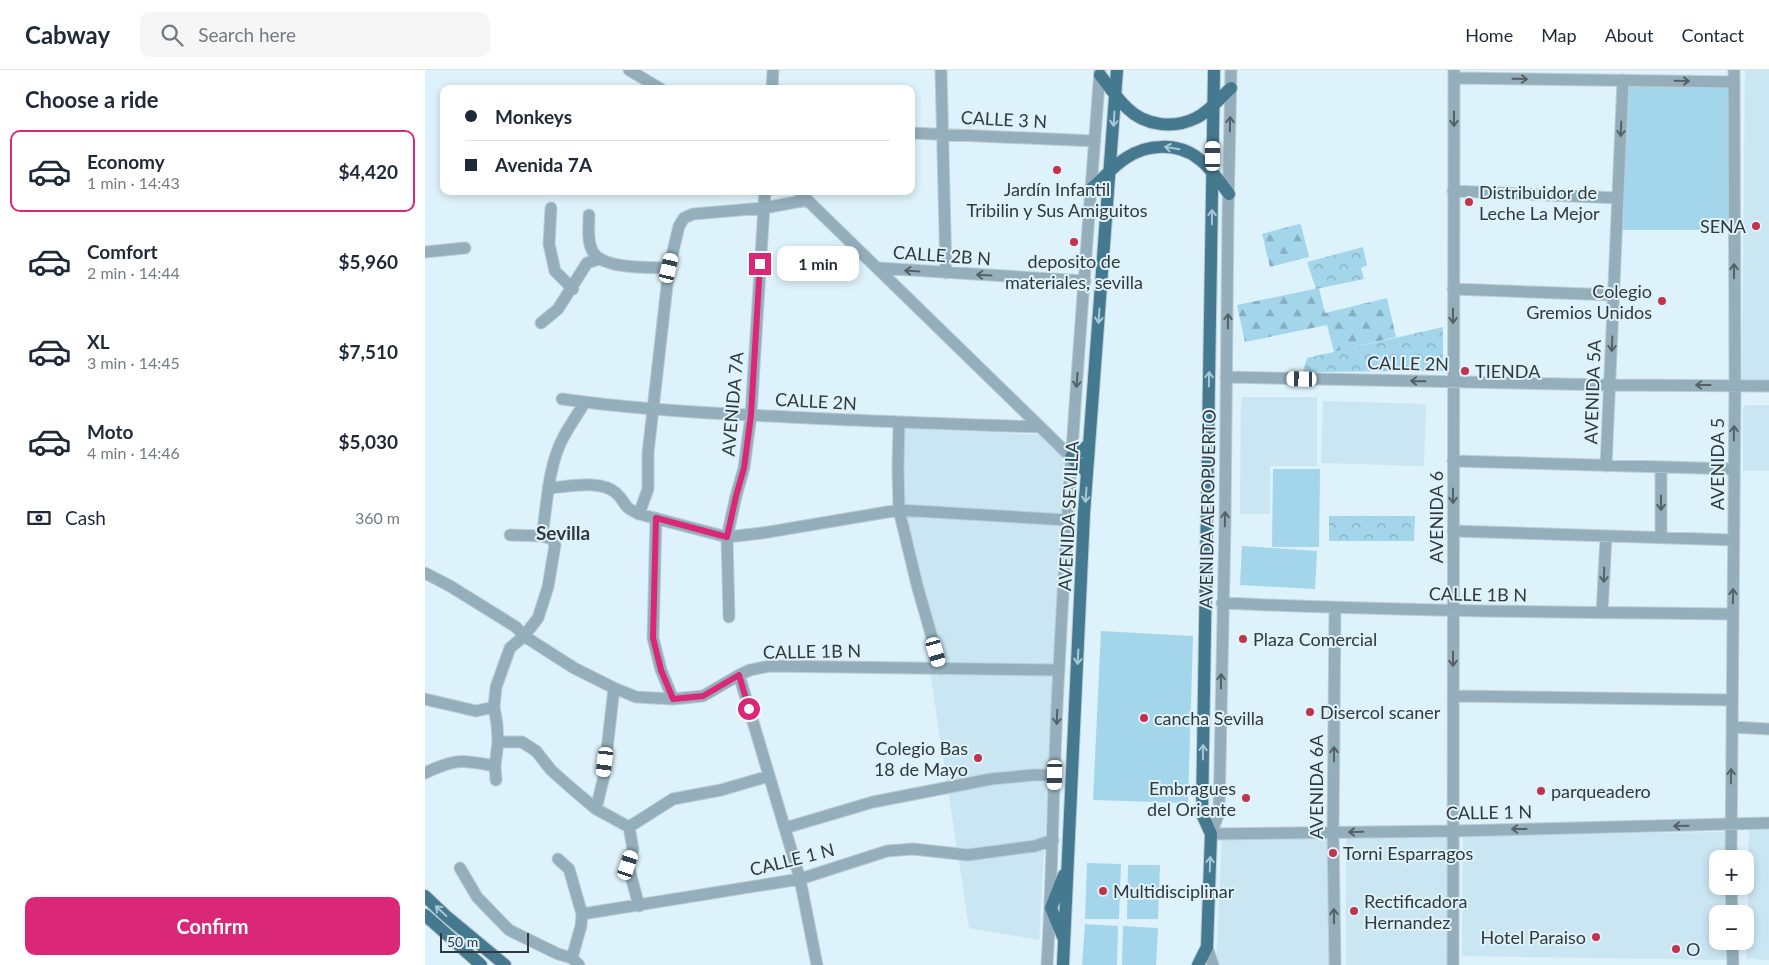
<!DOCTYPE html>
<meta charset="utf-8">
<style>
:root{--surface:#fff;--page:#f6f6f7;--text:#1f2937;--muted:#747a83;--line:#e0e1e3;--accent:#db2777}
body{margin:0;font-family:Lato,sans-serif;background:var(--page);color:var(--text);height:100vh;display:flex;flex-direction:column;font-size:19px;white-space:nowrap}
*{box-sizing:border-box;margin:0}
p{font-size:16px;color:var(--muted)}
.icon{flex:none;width:28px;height:28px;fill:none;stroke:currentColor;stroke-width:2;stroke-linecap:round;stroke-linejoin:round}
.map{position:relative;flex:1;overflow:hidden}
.details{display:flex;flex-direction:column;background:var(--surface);width:425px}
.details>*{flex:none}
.banner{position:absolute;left:15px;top:15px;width:475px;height:110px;border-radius:10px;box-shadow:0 2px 8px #0003;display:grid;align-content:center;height:110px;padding:0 25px;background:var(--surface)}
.tools{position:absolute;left:1284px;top:780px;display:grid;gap:10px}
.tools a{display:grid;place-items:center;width:45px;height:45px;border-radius:10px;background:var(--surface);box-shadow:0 2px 8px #0003;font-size:25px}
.scale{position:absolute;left:15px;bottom:12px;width:89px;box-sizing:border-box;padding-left:5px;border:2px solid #31393c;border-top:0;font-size:14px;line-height:18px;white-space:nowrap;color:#31393c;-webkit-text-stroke:4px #def2fb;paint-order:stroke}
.end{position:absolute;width:22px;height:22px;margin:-11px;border:6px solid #db2777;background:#fff;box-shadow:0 0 0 2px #fff}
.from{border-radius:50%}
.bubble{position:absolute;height:35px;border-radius:10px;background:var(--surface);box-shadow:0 2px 8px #0003;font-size:16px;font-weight:700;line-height:35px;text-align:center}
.car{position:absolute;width:15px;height:30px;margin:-15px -8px;border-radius:6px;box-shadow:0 0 4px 1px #0007;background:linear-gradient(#fff 24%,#345 0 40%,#fff 0 76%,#345 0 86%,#fff 0)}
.banner b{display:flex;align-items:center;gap:18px;height:48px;font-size:19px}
.banner b+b{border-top:1px solid var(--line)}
.banner i{width:12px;height:12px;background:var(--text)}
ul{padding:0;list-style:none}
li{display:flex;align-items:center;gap:15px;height:82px;margin:0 10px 8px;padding:0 15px;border:2px solid transparent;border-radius:10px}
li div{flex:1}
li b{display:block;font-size:19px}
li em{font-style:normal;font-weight:700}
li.current{border-color:var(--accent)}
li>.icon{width:45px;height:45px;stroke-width:1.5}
h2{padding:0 25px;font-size:22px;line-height:60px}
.pay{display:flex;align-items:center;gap:12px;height:55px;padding:0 25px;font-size:19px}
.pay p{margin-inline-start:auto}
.action{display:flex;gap:10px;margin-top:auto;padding:10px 25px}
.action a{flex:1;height:58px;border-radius:10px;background:var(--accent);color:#fff;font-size:20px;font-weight:700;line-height:58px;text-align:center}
header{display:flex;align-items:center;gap:30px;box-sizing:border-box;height:70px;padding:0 25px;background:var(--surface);border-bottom:1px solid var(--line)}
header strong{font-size:24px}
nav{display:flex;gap:28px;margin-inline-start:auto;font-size:18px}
.search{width:350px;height:45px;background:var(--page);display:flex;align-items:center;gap:12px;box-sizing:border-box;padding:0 18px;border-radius:10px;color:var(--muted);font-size:19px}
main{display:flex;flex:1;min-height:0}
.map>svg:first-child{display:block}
.built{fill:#cae6f2}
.green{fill:#a3d5eb}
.forest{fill:url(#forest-firs)}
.park{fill:url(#park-crowns)}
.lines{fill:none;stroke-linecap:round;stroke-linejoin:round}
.minor-casing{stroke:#bbcdd5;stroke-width:13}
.major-casing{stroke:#bbcdd5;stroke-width:14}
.minor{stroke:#94afbb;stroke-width:11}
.major{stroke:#45798f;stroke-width:12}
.oneway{stroke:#546268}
.oneway2{stroke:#a8c8d5}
.route{stroke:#db2777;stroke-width:6}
.poi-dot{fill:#c2324a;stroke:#def2fb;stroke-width:2}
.labels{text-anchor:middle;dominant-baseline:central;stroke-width:4;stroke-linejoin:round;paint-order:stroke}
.street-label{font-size:18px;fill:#31393c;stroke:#def2fb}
.poi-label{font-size:18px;fill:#31393c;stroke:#def2fb;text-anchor:start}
.neighbourhood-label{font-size:19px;font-weight:bold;fill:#31393c;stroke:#def2fb}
</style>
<header>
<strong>Cabway</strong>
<div class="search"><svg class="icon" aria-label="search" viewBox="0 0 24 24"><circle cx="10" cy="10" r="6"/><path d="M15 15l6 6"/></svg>Search here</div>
<nav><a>Home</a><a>Map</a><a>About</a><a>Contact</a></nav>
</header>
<main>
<section class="details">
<h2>Choose a ride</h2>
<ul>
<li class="current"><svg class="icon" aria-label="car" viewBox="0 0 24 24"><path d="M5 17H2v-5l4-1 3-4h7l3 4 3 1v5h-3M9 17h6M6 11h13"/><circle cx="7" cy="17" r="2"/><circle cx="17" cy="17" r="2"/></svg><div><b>Economy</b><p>1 min · 14:43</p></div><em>$4,420</em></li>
<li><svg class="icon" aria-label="car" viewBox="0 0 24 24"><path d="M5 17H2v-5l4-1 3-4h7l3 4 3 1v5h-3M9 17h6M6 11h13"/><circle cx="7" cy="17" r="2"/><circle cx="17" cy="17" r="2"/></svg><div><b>Comfort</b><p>2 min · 14:44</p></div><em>$5,960</em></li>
<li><svg class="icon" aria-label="car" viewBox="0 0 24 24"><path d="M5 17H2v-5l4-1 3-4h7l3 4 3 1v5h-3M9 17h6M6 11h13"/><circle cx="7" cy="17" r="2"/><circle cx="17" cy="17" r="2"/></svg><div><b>XL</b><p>3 min · 14:45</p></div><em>$7,510</em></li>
<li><svg class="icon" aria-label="car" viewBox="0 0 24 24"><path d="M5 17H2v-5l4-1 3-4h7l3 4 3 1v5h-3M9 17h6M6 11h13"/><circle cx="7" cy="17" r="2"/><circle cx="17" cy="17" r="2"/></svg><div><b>Moto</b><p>4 min · 14:46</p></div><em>$5,030</em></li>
</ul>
<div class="pay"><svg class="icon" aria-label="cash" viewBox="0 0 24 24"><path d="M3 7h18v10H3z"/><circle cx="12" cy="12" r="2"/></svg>Cash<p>360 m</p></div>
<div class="action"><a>Confirm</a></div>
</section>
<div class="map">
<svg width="1344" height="895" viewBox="0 0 1344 895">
<defs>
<pattern id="forest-firs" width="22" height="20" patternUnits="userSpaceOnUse" patternTransform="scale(1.25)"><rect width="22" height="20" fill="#a3d5eb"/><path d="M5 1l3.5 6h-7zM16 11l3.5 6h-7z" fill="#85aec0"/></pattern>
<pattern id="park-crowns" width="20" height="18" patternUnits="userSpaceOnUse" patternTransform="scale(1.25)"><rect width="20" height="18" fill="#a3d5eb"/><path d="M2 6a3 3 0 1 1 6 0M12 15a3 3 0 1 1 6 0" fill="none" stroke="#85aec0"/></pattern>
</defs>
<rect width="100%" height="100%" fill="#def2fb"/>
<path class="built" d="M1320,0H1344V311H1317Z
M816,327H892V396H845V444H815Z
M898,331L1001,334L999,396L896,393Z
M1320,335H1344V401H1318V339Z
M478,358L618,365L642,390L614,870L544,858L480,437Z
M1324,757H1344V890L1322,889Z
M1305,762V789H1292V816H1305L1304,844H1292V871H1304V890L1037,886L1038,765Z
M1023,764V895H921V765Z
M797,766L907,768L908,895H791Z"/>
<path class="green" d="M1202,15L1308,17L1304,160H1198Z
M848,399H895L894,477H847Z
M817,476L892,481L890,519L815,515Z
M676,561L768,566L763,733L668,730Z
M662,793L696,794L694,849H660Z
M703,795H735L733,849H702Z
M660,854L693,856L692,895H657Z
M698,856L733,858L731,895H697Z"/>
<path class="forest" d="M874,154L876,155L884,187L845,197L837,164Z
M894,218L900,243L962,228L971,267L909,282L902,255L820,272L812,235Z"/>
<path class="park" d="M938,177L942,195L936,198L939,209L891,219L882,192Z
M1018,257V301L878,302L882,288Z
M904,446H990L989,471H904Z"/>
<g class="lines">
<g class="minor-casing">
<path id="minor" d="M204,0L236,19
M516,0L521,203
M806,0L803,143L800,453L794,743L786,764L1028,761L1344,753
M1029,8L1309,12
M347,19L348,0
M486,63L670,71
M373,121L646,387
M1028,121L1193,128
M126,138L124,174L130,201L148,219
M164,145C164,156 162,170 167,180C175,200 225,197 244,198
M0,182L40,178
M454,198L660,211
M1028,219L1189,225
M116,253L133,239L162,193L174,189
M801,307L1185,315L1344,316
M137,329C206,339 275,343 345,346C434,351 524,354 613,357
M474,353L473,398L474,440L492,515L516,599
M1028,391L1309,399
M1181,396L1198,10
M1236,397V468
M123,418C143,417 177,409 191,423C203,434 196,436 214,444L302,467L337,463L474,440L642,450
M214,444L223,419V383L244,198L254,156L259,148L268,144L339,138L382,130
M231,448L228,568L236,600L248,629
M1028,461L1309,470
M117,466C122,435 123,396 138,368C144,356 153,344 160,332
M0,503L25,516L91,557L99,566L149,598L189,618L211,627L248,629L278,626L314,605L325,600L345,596L634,600
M797,533C968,541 1138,542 1308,544
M1177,543L1181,467
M304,547L302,467L311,426L319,398L326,345L340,121
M314,605L375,809L392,895
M1028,626L1307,630
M0,629L51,641L69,637
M1307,657L1344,659
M73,672H97L111,681L126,700L145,717L171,739L204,757
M0,703C31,688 37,690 70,696
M71,710L70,696L73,672L72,654L69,637L71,617L85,578L99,566L113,548L123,517L130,475L127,469L117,466L85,465
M171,739L179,706L189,618
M204,757L248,729L296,720L344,706
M204,757L208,779L203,795L214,836
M360,758L448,732L566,709L608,705H629
M133,789L144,799L157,844L156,856L147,888
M1306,789L1310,315L1309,0
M35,798L52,827L84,860L133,884L147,888L154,895
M1306,816L1307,844
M157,844L375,809L462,781L488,779L543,785L610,776L628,770
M1307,871L1308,895
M782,877L788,895
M622,895C628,796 628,697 634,598C644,398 660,199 675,0
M910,895L908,763L910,539
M1028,895L1029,0"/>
</g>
<g class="major-casing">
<path id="major" d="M675,5C684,16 692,29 702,38C720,56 749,59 771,48C784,42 795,28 806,18
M666,119C677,110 688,96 701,88C722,74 753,72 774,89C786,98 795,112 804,124
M662,402L646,387L664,375
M0,826L21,846L80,895
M0,845L56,895
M638,867L626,838L639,805
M638,895L659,443L692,0
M773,895L782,877L786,764L777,744L789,0"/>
</g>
<use href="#minor" class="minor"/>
<use href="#major" class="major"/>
</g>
<defs><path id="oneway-shaft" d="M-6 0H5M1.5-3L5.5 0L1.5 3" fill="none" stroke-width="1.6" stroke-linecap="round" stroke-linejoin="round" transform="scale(1.25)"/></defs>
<g class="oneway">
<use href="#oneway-shaft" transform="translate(1095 9) rotate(1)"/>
<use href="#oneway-shaft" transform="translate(1257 11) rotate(1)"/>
<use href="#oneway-shaft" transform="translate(1029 49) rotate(90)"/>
<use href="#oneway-shaft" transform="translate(805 54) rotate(-89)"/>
<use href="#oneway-shaft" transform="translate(1196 59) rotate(92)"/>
<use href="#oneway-shaft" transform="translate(487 201) rotate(-176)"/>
<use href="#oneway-shaft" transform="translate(1309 201) rotate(-90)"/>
<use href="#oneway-shaft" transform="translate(559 205) rotate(-177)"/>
<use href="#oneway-shaft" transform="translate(1028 246) rotate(90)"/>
<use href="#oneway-shaft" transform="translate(803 251) rotate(-89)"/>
<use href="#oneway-shaft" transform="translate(1187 274) rotate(92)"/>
<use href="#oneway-shaft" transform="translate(652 310) rotate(94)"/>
<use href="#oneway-shaft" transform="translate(993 311) rotate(-179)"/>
<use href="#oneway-shaft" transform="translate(1278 315) rotate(-180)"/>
<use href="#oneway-shaft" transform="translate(1309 363) rotate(-89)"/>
<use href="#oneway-shaft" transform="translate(1028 426) rotate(90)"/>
<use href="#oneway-shaft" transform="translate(1236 433) rotate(90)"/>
<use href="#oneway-shaft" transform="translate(800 449) rotate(-89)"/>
<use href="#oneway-shaft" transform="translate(1179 505) rotate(92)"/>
<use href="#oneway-shaft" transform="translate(1308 526) rotate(-89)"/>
<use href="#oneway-shaft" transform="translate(1028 589) rotate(90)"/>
<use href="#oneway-shaft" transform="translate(796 611) rotate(-89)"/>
<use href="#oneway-shaft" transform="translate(632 647) rotate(92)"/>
<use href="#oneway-shaft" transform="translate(909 684) rotate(-90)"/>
<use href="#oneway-shaft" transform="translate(1306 706) rotate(-89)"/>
<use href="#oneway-shaft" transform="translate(1256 756) rotate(179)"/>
<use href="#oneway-shaft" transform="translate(1094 759) rotate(179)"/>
<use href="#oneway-shaft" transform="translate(931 762) rotate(179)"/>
<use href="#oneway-shaft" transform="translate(909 846) rotate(-91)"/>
</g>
<g class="oneway2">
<use href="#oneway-shaft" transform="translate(689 49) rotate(94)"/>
<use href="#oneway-shaft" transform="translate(747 78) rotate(-171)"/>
<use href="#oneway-shaft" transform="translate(787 147) rotate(-89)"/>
<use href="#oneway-shaft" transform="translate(674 246) rotate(94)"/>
<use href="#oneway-shaft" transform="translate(784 309) rotate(-89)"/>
<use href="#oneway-shaft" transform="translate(661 425) rotate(94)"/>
<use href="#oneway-shaft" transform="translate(653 587) rotate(93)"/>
<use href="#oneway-shaft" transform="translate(778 682) rotate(-89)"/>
<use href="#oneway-shaft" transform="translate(785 794) rotate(-88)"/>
<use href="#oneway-shaft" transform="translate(16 841) rotate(-137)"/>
</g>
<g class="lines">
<path class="route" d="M324,639L314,605L278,626L248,629L236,600L228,568L231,448L302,467L311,426L319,398L326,345L335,194"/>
</g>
<g class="poi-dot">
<circle cx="632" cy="100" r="5"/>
<circle cx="1044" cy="132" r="5"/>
<circle cx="1331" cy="156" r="5"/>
<circle cx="649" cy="172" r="5"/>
<circle cx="1237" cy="231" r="5"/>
<circle cx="1040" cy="301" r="5"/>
<circle cx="818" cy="569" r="5"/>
<circle cx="885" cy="642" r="5"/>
<circle cx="719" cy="648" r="5"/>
<circle cx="553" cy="688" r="5"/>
<circle cx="1116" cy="721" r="5"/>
<circle cx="821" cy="728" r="5"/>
<circle cx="908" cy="783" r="5"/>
<circle cx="678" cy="821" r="5"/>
<circle cx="929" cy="841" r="5"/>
<circle cx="1171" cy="867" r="5"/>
<circle cx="1251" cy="879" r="5"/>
</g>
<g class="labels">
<g class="street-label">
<text transform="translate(579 49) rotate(3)">CALLE 3 N</text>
<text transform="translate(517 185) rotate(4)">CALLE 2B N</text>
<text transform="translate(983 293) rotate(1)">CALLE 2N</text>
<text transform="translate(1167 322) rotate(-88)">AVENIDA 5A</text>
<text transform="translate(391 331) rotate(3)">CALLE 2N</text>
<text transform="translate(307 334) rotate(-85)">AVENIDA 7A</text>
<text transform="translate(1292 394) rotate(-90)">AVENIDA 5</text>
<text transform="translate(782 439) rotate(-89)">AVENIDA AEROPUERTO</text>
<text transform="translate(643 446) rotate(-87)">AVENIDA SEVILLA</text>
<text transform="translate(1011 447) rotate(-90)">AVENIDA 6</text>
<text transform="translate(1053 524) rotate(1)">CALLE 1B N</text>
<text transform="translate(387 581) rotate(-1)">CALLE 1B N</text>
<text transform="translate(891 717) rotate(-90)">AVENIDA 6A</text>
<text transform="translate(1064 742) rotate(-1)">CALLE 1 N</text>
<text transform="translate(367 789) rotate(-14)">CALLE 1 N</text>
</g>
<g class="poi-label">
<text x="632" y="119" text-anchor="middle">Jardín Infantil<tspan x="632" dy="21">Tribilin y Sus Amiguitos</tspan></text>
<text x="1054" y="122">Distribuidor de<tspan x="1054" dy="21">Leche La Mejor</tspan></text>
<text x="1321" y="156" text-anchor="end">SENA</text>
<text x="649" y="191" text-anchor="middle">deposito de<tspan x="649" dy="21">materiales, sevilla</tspan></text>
<text x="1227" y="221" text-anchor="end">Colegio<tspan x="1227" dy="21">Gremios Unidos</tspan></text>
<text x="1050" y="301">TIENDA</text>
<text x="828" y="569">Plaza Comercial</text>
<text x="895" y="642">Disercol scaner</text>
<text x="729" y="648">cancha Sevilla</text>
<text x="543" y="678" text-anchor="end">Colegio Bas<tspan x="543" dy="21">18 de Mayo</tspan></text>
<text x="811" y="718" text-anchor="end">Embragues<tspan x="811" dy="21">del Oriente</tspan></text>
<text x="1126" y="721">parqueadero</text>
<text x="918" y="783">Torni Esparragos</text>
<text x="688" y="821">Multidisciplinar</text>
<text x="939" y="831">Rectificadora<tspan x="939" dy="21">Hernandez</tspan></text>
<text x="1161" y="867" text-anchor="end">Hotel Paraiso</text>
<text x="1261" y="879">O</text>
</g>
<g class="neighbourhood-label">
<text x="138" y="462">Sevilla</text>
</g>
</g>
</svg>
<div class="tools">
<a>+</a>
<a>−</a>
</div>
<div class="scale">50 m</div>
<i class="end from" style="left:324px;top:639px"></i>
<i class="end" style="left:335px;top:194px"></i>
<div class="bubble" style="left:352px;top:176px;width:82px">1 min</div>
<i class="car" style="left:788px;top:86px;rotate:0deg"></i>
<i class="car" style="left:244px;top:198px;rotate:13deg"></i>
<i class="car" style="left:877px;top:309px;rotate:271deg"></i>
<i class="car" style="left:511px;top:582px;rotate:164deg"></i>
<i class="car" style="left:180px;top:692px;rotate:187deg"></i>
<i class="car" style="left:630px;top:705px;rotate:181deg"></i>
<i class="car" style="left:203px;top:795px;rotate:18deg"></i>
<div class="banner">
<b><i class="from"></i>Monkeys</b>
<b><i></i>Avenida 7A</b>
</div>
</div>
</main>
